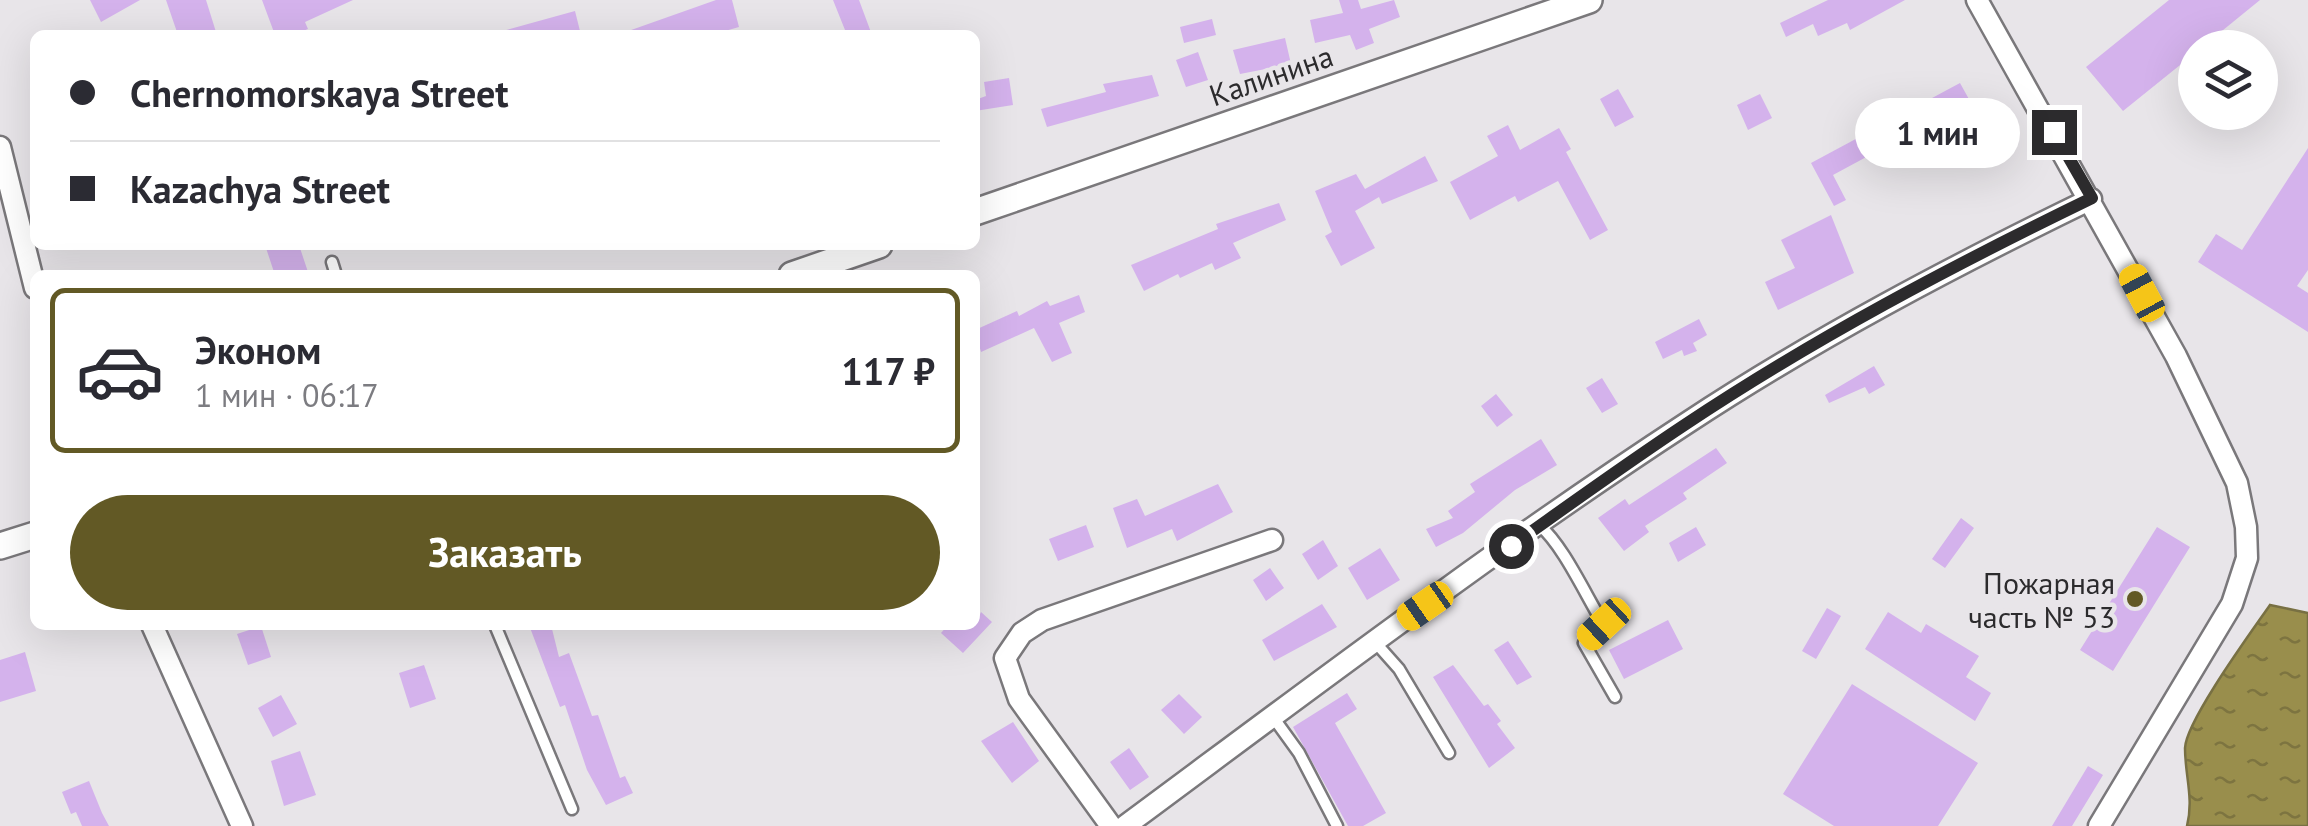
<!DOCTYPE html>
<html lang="ru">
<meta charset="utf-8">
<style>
:root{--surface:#fff;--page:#f7f7f7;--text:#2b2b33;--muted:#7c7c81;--line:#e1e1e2;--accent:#625925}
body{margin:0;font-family:"PT Sans",sans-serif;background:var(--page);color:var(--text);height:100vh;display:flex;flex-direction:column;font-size:38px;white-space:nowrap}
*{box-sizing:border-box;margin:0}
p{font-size:32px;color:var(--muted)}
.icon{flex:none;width:55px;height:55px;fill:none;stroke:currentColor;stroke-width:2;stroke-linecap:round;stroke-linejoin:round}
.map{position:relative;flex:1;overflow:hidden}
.panel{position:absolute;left:30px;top:270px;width:950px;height:360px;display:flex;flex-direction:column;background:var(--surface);border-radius:15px;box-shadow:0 10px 40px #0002}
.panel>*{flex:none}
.top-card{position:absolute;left:30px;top:30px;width:950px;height:220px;border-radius:15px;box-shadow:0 10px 40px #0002;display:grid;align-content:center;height:220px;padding:0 40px;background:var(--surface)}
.fabs{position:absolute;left:2178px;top:30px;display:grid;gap:20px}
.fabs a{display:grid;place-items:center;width:100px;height:100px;border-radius:50%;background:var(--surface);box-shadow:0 10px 40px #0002;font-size:50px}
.end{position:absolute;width:45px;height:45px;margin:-22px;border:12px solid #2c2b2d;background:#fff;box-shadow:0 0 0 5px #fff}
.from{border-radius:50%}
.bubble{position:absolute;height:70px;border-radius:35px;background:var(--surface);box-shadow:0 10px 40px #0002;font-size:32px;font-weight:700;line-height:70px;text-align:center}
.car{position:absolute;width:30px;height:60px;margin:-30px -15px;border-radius:12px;box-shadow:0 0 8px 2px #0007;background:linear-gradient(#f5c518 24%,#345 0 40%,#f5c518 0 76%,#345 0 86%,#f5c518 0)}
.top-card b{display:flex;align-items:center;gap:35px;height:95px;font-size:38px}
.top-card b+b{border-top:2px solid var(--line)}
.top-card i{width:25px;height:25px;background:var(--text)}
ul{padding:18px 0 0;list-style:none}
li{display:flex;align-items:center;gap:30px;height:165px;margin:0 20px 15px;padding:0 20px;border:5px solid transparent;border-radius:15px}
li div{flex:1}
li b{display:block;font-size:38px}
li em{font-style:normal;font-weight:700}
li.current{border-color:var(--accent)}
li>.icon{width:90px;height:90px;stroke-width:1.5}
.cta{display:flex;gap:20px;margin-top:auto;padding:20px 40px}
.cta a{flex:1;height:115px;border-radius:60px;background:var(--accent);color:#fff;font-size:40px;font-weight:700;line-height:115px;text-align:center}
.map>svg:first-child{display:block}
.water{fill:url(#water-ripples);stroke:#787043;stroke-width:2.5}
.building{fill:#d4b2ec}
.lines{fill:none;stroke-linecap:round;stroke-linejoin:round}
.service-casing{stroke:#7a787b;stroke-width:15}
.minor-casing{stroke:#7a787b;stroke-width:25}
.tertiary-casing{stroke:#7a787b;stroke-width:30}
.service{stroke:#fff;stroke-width:10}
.minor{stroke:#fff;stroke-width:20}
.tertiary{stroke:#fff;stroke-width:25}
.route{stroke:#2c2b2d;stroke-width:12}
.poi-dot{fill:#625925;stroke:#e8e5e9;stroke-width:4}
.labels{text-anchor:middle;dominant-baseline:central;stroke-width:9;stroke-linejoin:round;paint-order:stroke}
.street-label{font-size:30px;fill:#2c2b2d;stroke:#e8e5e9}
.poi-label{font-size:30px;fill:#2c2b2d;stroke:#e8e5e9;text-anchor:end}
</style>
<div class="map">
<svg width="2308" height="826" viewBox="0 0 2308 826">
<defs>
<pattern id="water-ripples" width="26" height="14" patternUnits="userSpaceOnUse" patternTransform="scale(2.5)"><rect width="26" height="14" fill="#998e4c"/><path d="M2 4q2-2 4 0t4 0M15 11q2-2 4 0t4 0" fill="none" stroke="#7d7440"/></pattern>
</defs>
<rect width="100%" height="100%" fill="#e8e5e9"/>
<path class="water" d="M2270,605L2308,613V826H2187C2194,798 2185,776 2185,748C2186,721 2252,631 2270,605Z"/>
<path class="building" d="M90,0H140L101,22Z
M166,0H206L216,32L178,35Z
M262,0H353L305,22L308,29L292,35H275Z
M716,0H732L739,27L711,35H617Z
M833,0H859L872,35H847Z
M1339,0H1358L1361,9L1394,0L1400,17L1369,29L1374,43L1356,50L1350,35L1315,43L1310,20L1343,13Z
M1828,0H1905L1850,30L1847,23L1818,36L1813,24L1786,37L1780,23Z
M2169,0H2260L2201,48H2195V53L2123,111L2086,67Z
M575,11L581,35H503V31Z
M1212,19L1216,35L1184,43L1180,27Z
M1285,38L1291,64L1240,74L1233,50Z
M1198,52L1208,80L1186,87L1176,60Z
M1152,75L1159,96L1047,127L1041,109L1106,92L1103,84Z
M1009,78L1013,105L975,111V100L986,96L984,82Z
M1960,83L1970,101L1833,175L1846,200L1834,206L1811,163Z
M1618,89L1634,117L1615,127L1600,99Z
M1760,94L1772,118L1748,130L1737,105Z
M1508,125L1520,150L1559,128L1571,149L1566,152L1608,230L1590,240L1558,181L1518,202L1515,196L1470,220L1450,182L1498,156L1487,136Z
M2308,148V270L2297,286L2308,293V332L2198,262L2216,234L2242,250Z
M1425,156L1438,181L1382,204L1379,197L1355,211L1375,248L1341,266L1325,236L1332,232L1315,191L1356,174L1365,189Z
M1279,203L1286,220L1233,243L1241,258L1215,270L1212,263L1180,278L1178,274L1144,291L1131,265L1218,229L1216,224Z
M1831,215L1854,273L1778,310L1765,282L1795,268L1781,240Z
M265,245H299L309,275H275Z
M1079,295L1085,312L1059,323L1072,353L1052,362L1034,328L981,352L975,330L1017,311L1019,316L1047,301L1050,306Z
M1699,319L1707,335L1693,343L1697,351L1684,356L1682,350L1663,359L1655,342Z
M1874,366L1885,385L1869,394L1865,387L1829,403L1825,395Z
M1602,378L1618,404L1602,413L1586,388Z
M1496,394L1513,415L1497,427L1481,406Z
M1541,439L1557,465L1515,490L1463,533L1436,547L1426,529L1453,518L1448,511L1475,492L1470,484Z
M1716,448L1727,463L1683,493L1687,499L1645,526L1649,532L1624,551L1598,518L1625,499L1629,505Z
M1218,484L1233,512L1177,541L1172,529L1127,548L1113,508L1137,499L1145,516Z
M1961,518L1974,528L1945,568L1932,559Z
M1086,525L1094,547L1058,561L1049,539Z
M1696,527L1706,545L1678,562L1669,543Z
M2157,527L2190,547L2113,671L2080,650Z
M1323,540L1338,566L1318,580L1302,554Z
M1380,548L1400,580L1367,600L1348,568Z
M1270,568L1284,588L1266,601L1253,580Z
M1322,604L1337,627L1274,661L1262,640Z
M1827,608L1841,616L1816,659L1802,651Z
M981,612L992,622L963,653L941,633L948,625H975Z
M1888,612L1921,633L1926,624L1979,656L1966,677L1991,693L1975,721L1865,649Z
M1668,620L1683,649L1624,679L1609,650Z
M529,625H551L559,657L569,653L592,716L598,715L620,778L625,776L633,793L606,805L587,770L565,705L560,707Z
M261,626L271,657L248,665L237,634Z
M1508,641L1532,677L1517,685L1494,650Z
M25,652L36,691L0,702V660Z
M424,665L436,699L410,708L399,673Z
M1453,665L1484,706L1488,704L1501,721L1497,724L1515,748L1489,768L1433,677Z
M1852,684L1978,763L1938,826H1834L1783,794Z
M1347,693L1357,709L1335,723L1386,813L1363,826H1348L1293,727Z
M1179,694L1202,717L1184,734L1161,710Z
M281,695L297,724L273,737L258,708Z
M1013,722L1039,761L1012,783L981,741Z
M1129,748L1149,777L1130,790L1110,762Z
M300,751L316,795L284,806L271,761Z
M2088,766L2103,775L2072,826H2052Z
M89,781L102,813L109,826H82L76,812L71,814L62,792Z"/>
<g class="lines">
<g class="service-casing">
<path id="service" d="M332,262L336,275
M1540,526C1563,545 1586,596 1604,625L1584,643L1615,697
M495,625L572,809
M1375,642L1399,669L1449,753
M1273,717L1299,753L1337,826"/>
</g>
<g class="minor-casing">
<path id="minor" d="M1977,0L2176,356L2237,483L2246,527L2247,558L2232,604L2099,826
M0,147L35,288
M152,625L242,826
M1111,826L1019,699L1005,658L1022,633L1042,620L1272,540
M1125,826C1310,689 1494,549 1687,423C1816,338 1953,266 2091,199"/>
</g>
<g class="tertiary-casing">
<path id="tertiary" d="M975,212L1589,0
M792,275L879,245
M0,546L35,535"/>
</g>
<use href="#service" class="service"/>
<use href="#minor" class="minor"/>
<use href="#tertiary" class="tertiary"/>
</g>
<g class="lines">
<path class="route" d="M1511,546C1569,505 1627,463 1686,424C1815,338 1952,266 2092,198L2054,132"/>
</g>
<circle class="poi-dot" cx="2135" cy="599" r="10"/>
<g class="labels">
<g class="street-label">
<text transform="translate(1271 75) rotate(-19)">Калинина</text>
</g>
<g class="poi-label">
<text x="2115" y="582">Пожарная<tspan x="2115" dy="34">часть № 53</tspan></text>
</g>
</g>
</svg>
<div class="fabs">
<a><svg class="icon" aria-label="layers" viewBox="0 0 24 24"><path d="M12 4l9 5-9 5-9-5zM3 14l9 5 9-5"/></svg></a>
</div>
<i class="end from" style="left:1511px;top:546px"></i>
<i class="end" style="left:2054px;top:132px"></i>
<div class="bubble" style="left:1855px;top:98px;width:165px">1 мин</div>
<i class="car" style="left:2142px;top:293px;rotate:332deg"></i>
<i class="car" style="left:1425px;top:606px;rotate:235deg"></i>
<i class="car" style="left:1604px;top:624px;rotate:227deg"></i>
<div class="top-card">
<b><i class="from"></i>Chernomorskaya Street</b>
<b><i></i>Kazachya Street</b>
</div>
<section class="panel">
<ul>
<li class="current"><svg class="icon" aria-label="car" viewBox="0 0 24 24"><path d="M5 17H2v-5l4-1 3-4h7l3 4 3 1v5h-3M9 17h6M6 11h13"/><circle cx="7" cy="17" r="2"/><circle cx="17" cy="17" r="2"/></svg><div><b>Эконом</b><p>1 мин · 06:17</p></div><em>117 ₽</em></li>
</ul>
<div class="cta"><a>Заказать</a></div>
</section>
</div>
